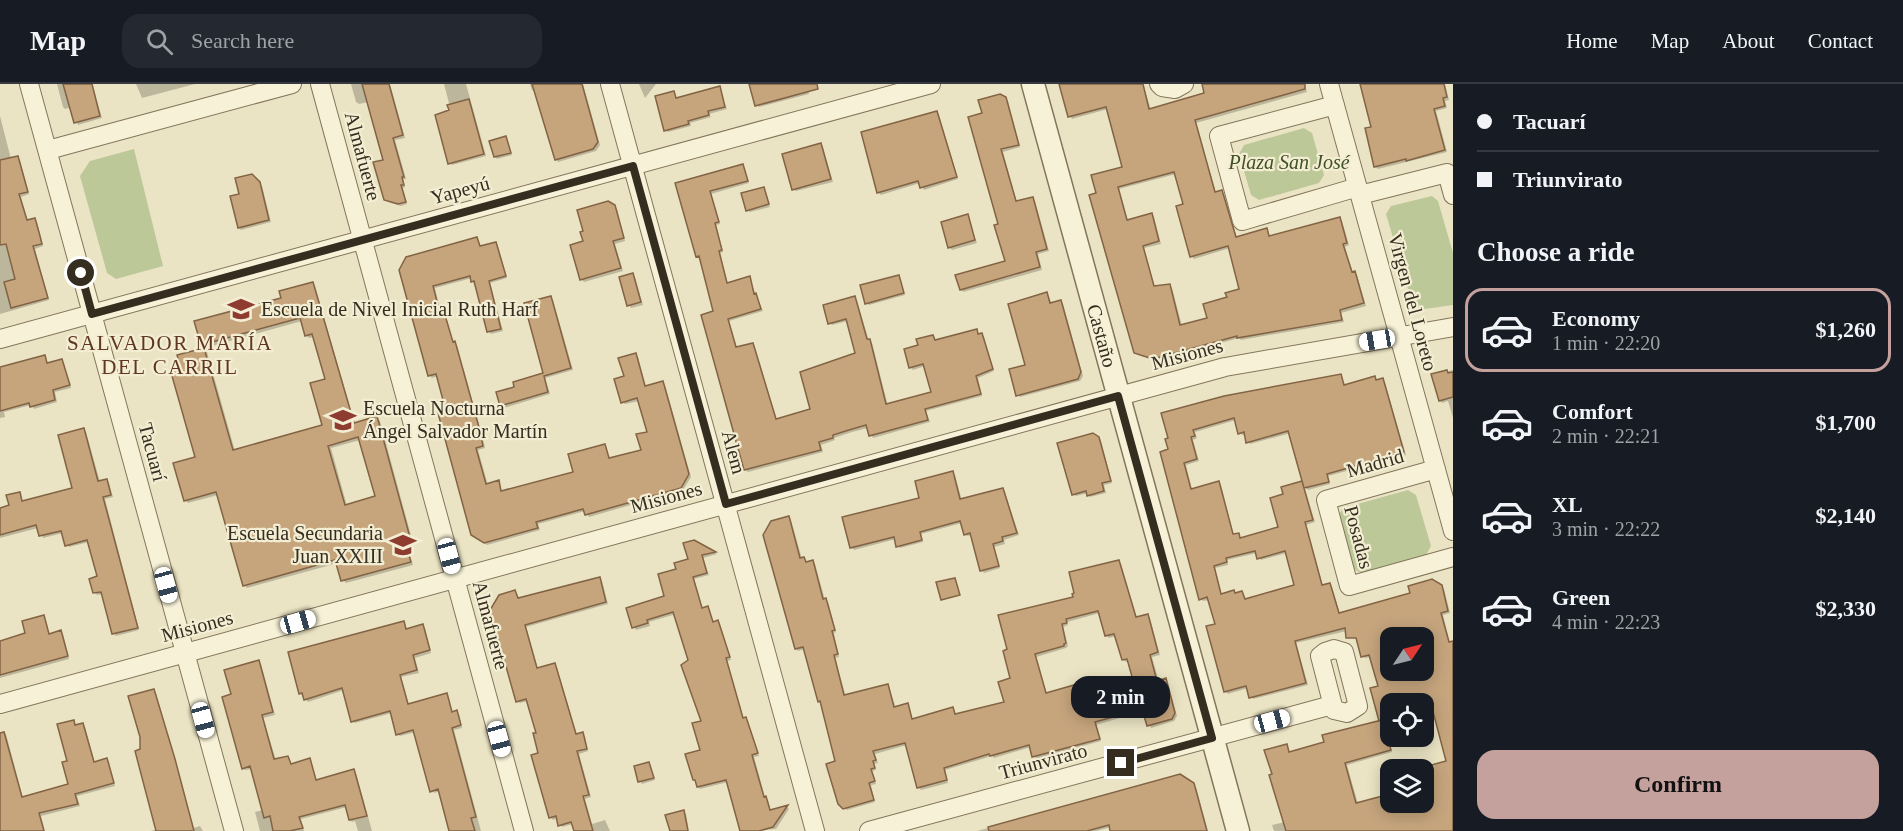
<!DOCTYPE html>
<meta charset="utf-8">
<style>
:root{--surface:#171b24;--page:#242831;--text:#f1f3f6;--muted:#9ea1a6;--line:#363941;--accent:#c5a19d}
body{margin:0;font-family:"Times New Roman",serif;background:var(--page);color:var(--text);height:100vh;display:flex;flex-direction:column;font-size:22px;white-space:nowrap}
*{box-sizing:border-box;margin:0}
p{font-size:20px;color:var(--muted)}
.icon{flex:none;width:33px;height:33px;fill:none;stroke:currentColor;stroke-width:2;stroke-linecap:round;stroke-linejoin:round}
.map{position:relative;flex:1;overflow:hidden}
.side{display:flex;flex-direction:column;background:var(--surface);width:450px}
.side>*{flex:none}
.hud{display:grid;align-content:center;height:132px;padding:0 24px;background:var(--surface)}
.needle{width:39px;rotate:55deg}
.controls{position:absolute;left:1380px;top:543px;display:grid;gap:12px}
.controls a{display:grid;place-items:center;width:54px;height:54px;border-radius:12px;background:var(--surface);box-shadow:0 3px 15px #0003;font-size:30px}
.end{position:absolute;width:27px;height:27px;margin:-14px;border:8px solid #352d1f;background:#fff;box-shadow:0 0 0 3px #fff}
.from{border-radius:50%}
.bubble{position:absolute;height:42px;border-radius:18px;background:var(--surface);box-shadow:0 3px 15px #0003;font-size:20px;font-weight:700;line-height:42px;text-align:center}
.car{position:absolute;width:18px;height:36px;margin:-18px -9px;border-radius:8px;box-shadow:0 0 4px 2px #0007;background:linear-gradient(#fff 24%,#345 0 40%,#fff 0 76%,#345 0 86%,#fff 0)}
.hud b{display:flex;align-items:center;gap:21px;height:57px;font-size:22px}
.hud b+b{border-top:2px solid var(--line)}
.hud i{width:15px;height:15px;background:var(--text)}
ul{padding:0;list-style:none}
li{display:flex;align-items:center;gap:18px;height:84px;margin:0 12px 9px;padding:0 12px;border:3px solid transparent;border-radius:18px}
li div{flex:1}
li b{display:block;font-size:22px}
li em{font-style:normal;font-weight:700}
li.current{border-color:var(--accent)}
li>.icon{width:54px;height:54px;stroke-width:1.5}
h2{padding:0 24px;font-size:27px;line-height:72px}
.cta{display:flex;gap:12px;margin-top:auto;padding:12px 24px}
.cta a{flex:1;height:69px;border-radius:18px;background:var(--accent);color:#111;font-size:24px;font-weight:700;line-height:69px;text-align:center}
header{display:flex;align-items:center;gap:36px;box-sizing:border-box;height:84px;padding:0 30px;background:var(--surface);border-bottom:2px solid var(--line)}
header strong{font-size:28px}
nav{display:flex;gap:33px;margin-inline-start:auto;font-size:21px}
.search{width:420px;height:54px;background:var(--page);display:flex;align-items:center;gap:15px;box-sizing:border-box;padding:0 21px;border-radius:18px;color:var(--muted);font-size:22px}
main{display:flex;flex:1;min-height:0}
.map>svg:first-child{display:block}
.green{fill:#bdc899}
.shadow{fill:#0003;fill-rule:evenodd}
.building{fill:#c6a57d;stroke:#826444;stroke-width:1.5;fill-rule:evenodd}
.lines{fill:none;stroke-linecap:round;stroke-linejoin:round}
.minor-casing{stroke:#84765c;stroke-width:20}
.tertiary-casing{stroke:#84765c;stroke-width:25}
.minor{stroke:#f6f1d7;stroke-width:18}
.tertiary{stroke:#f6f1d7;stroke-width:22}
.route{stroke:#352d1f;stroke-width:8}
.labels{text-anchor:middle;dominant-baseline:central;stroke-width:4.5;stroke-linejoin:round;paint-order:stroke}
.street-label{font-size:20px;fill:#352d1f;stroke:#f3eed3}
.park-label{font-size:20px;font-style:italic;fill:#415027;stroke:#f3eed3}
.poi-label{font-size:20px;fill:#352d1f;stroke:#f3eed3;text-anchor:start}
.neighbourhood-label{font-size:21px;letter-spacing:1.5px;fill:#5f3621;stroke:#f3eed3}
</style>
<header>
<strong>Map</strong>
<div class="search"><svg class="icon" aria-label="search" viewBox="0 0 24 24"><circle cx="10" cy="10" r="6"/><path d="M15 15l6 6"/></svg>Search here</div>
<nav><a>Home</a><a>Map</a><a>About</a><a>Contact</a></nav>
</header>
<main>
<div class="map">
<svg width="1453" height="747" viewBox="0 0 1453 747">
<rect width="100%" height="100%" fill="#ebe4c4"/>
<path class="green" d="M1304,44L1312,49L1324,91L1319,99L1259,116L1251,111L1239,70L1244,61Z
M134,65L163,182L116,195L107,189L80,92L90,77Z
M1432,112L1438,117L1453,169V221L1418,226L1413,222L1386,130L1391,122Z
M1408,406L1416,411L1431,462L1426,471L1361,489L1352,484L1338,432L1343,424Z"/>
<path class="shadow" d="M57,0H92L102,34L78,41L72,23L65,25L63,23Z
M136,0H195L142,14Z
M351,0H390L405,54L395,56L406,95H403L405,103L403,104L407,120L401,122L388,118L385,116L384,77L368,18L359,20L356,18Z
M444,0H466L486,72L452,81L450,79L457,50Z
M530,0H583L600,61L596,67L558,78L556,75L536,8L532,6Z
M639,0H656L645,14Z
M751,0H807L809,10L759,23L757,21Z
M1065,0H1143L1151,26L1206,10L1203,0H1305L1307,8L1196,39L1216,109L1222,108L1224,110L1237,154L1267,146L1270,154L1340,135L1342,137L1349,161L1345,163L1353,189L1357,191L1366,222L1341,229L1344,238L1241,256L1239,254L1156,277L1138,271L1135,268L1098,110L1124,84L1108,25L1072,35L1070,32ZM1176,90L1185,121L1191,172L1194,175L1230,164L1241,206L1229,214L1209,235L1182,242L1172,204L1169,201L1155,204L1144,164L1161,160L1154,133L1151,131L1128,137L1119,105Z
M1361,0H1445L1449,16L1445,17L1447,24L1436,27L1447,68L1378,85L1375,83L1368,55L1373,44Z
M719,4L727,25L709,30L711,33L690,39L691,42L668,48L666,46L674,9L677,15Z
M1005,14L1008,17L1020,63L1003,68L1017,119L1033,115L1035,117L1049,167L1038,170L1042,186L963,208L961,205L1007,178L984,30Z
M937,29L939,31L958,95L924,106L920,99L881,111L878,108Z
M0,32L11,75L17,74L20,76L29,110L21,113L28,138L34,136L37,138L43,162L35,165L49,216L0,230Z
M506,53L512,71L497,75L495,72Z
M821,61L823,63L833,98L796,107L793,105Z
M743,82L749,99L711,110L720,140L716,141L723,168L720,169L728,200L749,194L763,227L729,237L737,264L752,260L755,263L777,336L812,326L857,270L848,237L832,241L830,239L855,214L857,217L869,257L872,259L888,322L933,309L925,282L913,286L910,283L920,262L933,252L936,257L976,246L979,251H982L984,253L994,287L978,294L982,312L926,327L930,338L873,354L868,344L852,348L834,354L835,356L821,361L823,368L748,388L745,386L715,228L701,174L697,172L677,100Z
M252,92L262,102L271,138L241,146L239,144L240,111Z
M764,105L770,123L750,128L747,126Z
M614,122L617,125L625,157L615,160L623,187L584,198L581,195L584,158Z
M967,132L977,159L952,166L949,163Z
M477,155L481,163L496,159L498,162L507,194L490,199L503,247L491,250L489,247L472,194L435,204L441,230L446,232L453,258L457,261L482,351L485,364L478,366L488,401L499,398L502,408L575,389L604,362L610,376L642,367L648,349L639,317L625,320L622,318L625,293L636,270L638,273L646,303L663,299L665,301L691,393L683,406L589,433L585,427L538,440L540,446L487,461L475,453L438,292L432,294L429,291L401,186Z
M633,190L635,193L643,221L631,224L629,221Z
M899,192L905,211L869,221L866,219Z
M312,199L315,202L355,340L377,334L380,337L413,459L407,461L413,481L346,499L343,496L338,479L247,504L244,501L218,411L188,419L185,416L197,374L182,283L204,265L207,268L235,367L324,343L327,296L315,253L309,254L306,251L302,237L205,264L202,261ZM360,356L376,414L347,422L331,364Z
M1047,209L1052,220L1061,218L1063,220L1083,292L1080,297L1020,313L1018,311Z
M551,213L553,216L573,286L545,294L550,310L504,324L501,321L516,304L545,290Z
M44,273L48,281L62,277L64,280L71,304L55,308L57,318L34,325L31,321L4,328L5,333L0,334V285Z
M1453,286V334L1448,317L1442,319L1440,317L1433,291Z
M1340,292L1345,303L1375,294L1378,297L1383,296L1385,299L1406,371L1328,392L1330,400L1308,406L1304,402L1315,438L1306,441L1323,502L1330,501L1332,503L1340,530L1441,502L1444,505L1450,529L1443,531L1450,559L1453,558V747H1274L1272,741L1285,738L1286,662L1290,669L1326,659L1382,638L1380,636V603L1371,573L1365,574L1362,572L1355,545L1296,559L1308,601L1253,615L1248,604L1228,610L1225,607L1217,541L1209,516L1203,517L1201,515L1169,367L1170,355L1163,330ZM1236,336L1240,349L1242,351L1246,350L1250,360L1291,349L1305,402L1302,399L1285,411L1280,444L1241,455L1238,451L1234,452L1221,401L1218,399L1192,406L1186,381L1199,377L1193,356L1197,354L1195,348ZM1257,469L1261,476L1287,469L1296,502L1246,516L1242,508L1222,511L1215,484L1228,481L1227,476ZM1390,554H1424V586H1390ZM1390,620H1424V627L1434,624L1448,678L1421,686H1424V718H1390V711L1358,720L1347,681L1392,668L1383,638L1390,636Z
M84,346L86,348L100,398L106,396L109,399L113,413L105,415L139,546L116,552L114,550L103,510L97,511L95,509L99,493L89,458L69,463L63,449L43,454L38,444L0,454V425L11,422L19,409L23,419L74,405Z
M1098,354L1101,357L1112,399L1104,401L1106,409L1090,413L1088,409L1076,412L1073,410Z
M952,389L955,391L962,417L1003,406L1005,408L1019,451L1004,456L1005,460L994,463L1000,484L984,489L982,487L972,451L967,452L965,450L962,439L921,450L923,458L900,464L896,455L854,466L852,464L843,434L921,415Z
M789,433L791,436L802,475L804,474L807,479L812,478L815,480L825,516L828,518L836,548L834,549L839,573L835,574L846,613L888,601L896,624L907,620L913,637L952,625L956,632L1006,619L1012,595L1075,514L1119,478L1121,480L1137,535L1148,532L1150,534L1160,571L1152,573L1159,598L1165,596L1168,599L1177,632L1174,637L1151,644L1144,627L1096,641L1101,657L1036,675L1031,663L994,674L992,672L945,686L948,699L921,706L919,704L907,661L875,670L878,679L874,680L876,686L872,687L876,700L871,701L875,718L847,726L842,723L837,678L822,620L819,617L805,565L798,567L796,565ZM1100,529L1107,552L1109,554L1116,552L1123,576L1126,578L1129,577L1137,604L1080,620L1074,602L1047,610L1036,573L1066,564L1068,562L1063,543L1068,541L1067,538Z
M694,458L717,470L703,474L709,491L694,495L703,526L708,524L714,539L718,538L720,540L731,576L727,577L744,636L748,637L759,672L754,673L765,713L768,717L771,727L787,723L789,725L776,745L742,747L728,698L700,705L698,703L703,638L690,577L676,530L649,538L650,542L636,546L634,543L666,513L678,486L689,476Z
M599,495L602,497L608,520L526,543L538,585L554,581L557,584L577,651L582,650L585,652L588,667L579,670L591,713L585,715L592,740L605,736L610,747H575L573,740L562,743L558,734L553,736L550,733L538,650L528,617L520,619L517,617L515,508L519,516Z
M43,533L50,551L61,548L63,550L69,575L0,594V558L27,550Z
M403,538L407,546L422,542L425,544L431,569L415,574L419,589L401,593L409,621L446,611L453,629L456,628L459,630L462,644L454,646L481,747H453L440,707L434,709L432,707L416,648L400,652L397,650L392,629L355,639L353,637L344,606L308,618L300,609Z
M259,578L261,580L275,631L263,634L276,676L288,673L292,681L310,676L317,697L353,687L356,689L372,747H358L355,737L352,738L350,736L347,723L301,735L304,747H260L255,728L263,726L252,685L245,686L243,684L233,611Z
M154,607L156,609L194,744L200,742L203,747H151L157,745L142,666Z
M73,637L76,642L82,641L85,643L95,679L107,676L109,678L115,702L77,712L80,722L41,732L45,747H0V649L4,647L6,650L23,714L70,701L68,678Z
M649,680L655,696L642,700L640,697Z
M1180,692L1196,703L1208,747H1112L1111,743L1097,747H977Z
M683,728L686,730L689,747H671Z"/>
<path class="building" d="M63,0H92L100,32L74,39Z
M362,0H389L403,51L393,54L404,93H402L404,101H401L406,118L398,120L384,116L373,78L383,76Z
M532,0H582L598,58L593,65L555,76Z
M749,0H817L818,5L755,22Z
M1059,0H1143L1149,25L1204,9L1202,0H1305V5L1195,36L1215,108L1222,106L1236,153L1267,144L1269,152L1340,133L1347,159L1343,160L1352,188L1355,187L1364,219L1340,226L1342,236L1237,254V252L1153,275L1134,269L1089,111L1096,109L1091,91L1122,83L1106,23L1068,33ZM1174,88L1183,120L1176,122L1190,173L1228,162L1239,205L1225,209L1227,213L1203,220L1207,234L1180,241L1170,200L1154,202L1143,162L1159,157L1152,129L1127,136L1118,103Z
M1360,0H1444L1447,13L1443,14L1445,22L1434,25L1445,66L1406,77V75L1374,83L1365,44L1371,43Z
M720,2L725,23L708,27L709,31L688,37L689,40L664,47L655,12L674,7L676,14Z
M1000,10L1006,13L1019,61L1001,65L1016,117L1033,113L1047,165L1036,168L1040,183L960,206L955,191L1005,177L994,141L998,140L968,33L982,29L978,16Z
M469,15L484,70L448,80L435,31L449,26L447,21Z
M937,27L957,93L920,104L918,97L877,109L861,48Z
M506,52L511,69L494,73L489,57Z
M821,59L831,95L792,106L782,70Z
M18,72L28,108L19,110L27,136L35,134L40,152L42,160L33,162L48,214L11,224L4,198L15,195L6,160L0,161V76Z
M743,80L748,97L710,107L719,138L715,139L722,166L719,167L727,199L750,192L754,210L756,209L761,225L728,235L736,263L753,259L776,335L810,325L800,288L855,269L846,235L828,240L823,221L855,212L867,255H870L886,320L931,308L923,280L909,284L904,265L918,261L916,255L933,251L935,256L977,245L978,250L982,249L993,285L976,292L981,310L925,325L928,336L869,352L866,341L849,346L833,351V354L819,358L821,366L744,386L701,231L713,227L699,172L696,173L675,99Z
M252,90L260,98L269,136L238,144L230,112L239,110L235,94Z
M764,103L769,120L746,127L741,109Z
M608,117L615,121L624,154L613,157L621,184L580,196L570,161L583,157L580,148L583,147L577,126Z
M968,130L975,156L948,164L941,138Z
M477,153L480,162L496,158L506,192L489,197L501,245L487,248L474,197L471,198L470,192L433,202L440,229L444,228L453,258L455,257L480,347L483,362L476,364L486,400L499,396L501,407L573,388L568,370L605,360L609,374L641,366L636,350L647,348L637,314L621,319L614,295L624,292L618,274L636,269L645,302L663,297L689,390L681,404L585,431L583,425L536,438L538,444L484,459L471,451L435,318L443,316L436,290L428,292L399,186L406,173Z
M633,189L641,218L627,222L619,193Z
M899,191L904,209L865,220L860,201Z
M313,198L354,339L377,332L411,457L405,458L411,478L341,497L335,476L243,502L216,408L184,417L173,379L195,373L170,285L180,282L177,271L204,264L233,366L322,341L310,299L325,295L312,250L305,252L300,234L201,261L194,237L281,214L279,207ZM358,353L375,412L345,421L328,362Z
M1047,208L1050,219L1061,216L1081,288L1078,295L1016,312L1009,285L1025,281L1008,220Z
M551,212L571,284L544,292L548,308L500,322L496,308L514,303L513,298L543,289L524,219Z
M45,271L47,279L62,275L70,301L53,306L55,316L30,323L29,319L0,327V283Z
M1447,286L1448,289L1453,288V313L1439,317L1431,290Z
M1341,290L1344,301L1375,292L1376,296L1383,294L1404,368L1327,390L1329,398L1304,404L1288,347L1246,359L1244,348L1238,350L1234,334L1193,346L1195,352L1191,353L1197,375L1184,379L1191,405L1219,397L1233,450L1239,449L1240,454L1278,443L1270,414L1283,410L1281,403L1302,397L1313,436L1305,438L1322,501L1330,499L1339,529L1410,509L1408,502L1429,496L1432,495L1442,501L1448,527L1441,529L1449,558L1453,557V747H1286L1269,691L1272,690L1264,666L1287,660L1289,668L1324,658L1322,651L1382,636L1391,666L1345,679L1356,719L1390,710V718H1424V683L1446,677L1431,620H1390V633L1379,637L1370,604L1378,602L1369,571L1361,573L1356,554H1346L1345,544L1295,557L1306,599L1249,614L1246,602L1224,608L1206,542L1215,540L1207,513L1199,516L1160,368L1168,365L1165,355L1168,354L1161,329L1224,312ZM1255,467L1257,475L1285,467L1294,501L1245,515L1242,507L1235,509L1234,506L1221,510L1214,482L1227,478L1226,474ZM1390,554H1424V568L1427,580L1424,581V586H1390Z
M84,344L98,397L107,395L111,411L103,413L138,544L112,550L101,508L93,509L89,495L97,492L87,456L65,462L61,447L39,452L36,441L0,451V424L9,421L6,411L20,408L22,417L72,404L58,351Z
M1093,349L1099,353L1111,397L1102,399L1104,407L1087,412L1086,407L1072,411L1057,359Z
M953,387L960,415L1003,404L1017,449L1002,453L1003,457L993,460L999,482L980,487L970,449L964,451L960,437L920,448L922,456L896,463L894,453L850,464L842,433L919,414L915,397Z
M789,432L800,474L804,473L806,478L813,476L823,515L826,514L835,546L832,547L838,570L834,571L844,611L888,600L894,623L908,619L912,635L953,623L955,630L1004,618L998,598L1010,594L1003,567L1007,565L998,531L1073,513L1072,510L1074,509L1069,488L1119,476L1136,533L1148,530L1158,568L1150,571L1157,597L1166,594L1175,629L1172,635L1147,642L1142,625L1095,638L1100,655L1032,673L1029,661L990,672L989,670L944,684L947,696L917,704L905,659L873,667L876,676L873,677L875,684L871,685L875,697L869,699L874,716L843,725L838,720L826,680L835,677L820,617L818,618L803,563L795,565L763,451L771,437ZM1098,527L1105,552L1114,550L1122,576L1127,575L1135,603L1079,618L1074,601L1046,609L1035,570L1064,562V560L1066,559L1062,540L1067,539L1066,535Z
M694,456L716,468L702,471L707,489L693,493L702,524L708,522L713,538L718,536L730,573L726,574L743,634L746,633L758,669L752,671L764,713L766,712L770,726L788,721L773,743L759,747H740L726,696L697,703L695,696H693L685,670L700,666L692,639L701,637L681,581L688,576L673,528L647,536L648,539L632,544L626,524L664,512L658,490L676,485L674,479L688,475L683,459Z
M600,493L606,518L525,541L537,584L555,579L576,650L583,648L587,665L577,667L589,711L583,712L593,747H574L571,738L558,742L556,732L549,734L531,671L538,669L533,649H536L526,615L516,618L490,526L499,511L515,506L518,514Z
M955,494L960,511L941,516L936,498Z
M44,531L49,550L61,546L68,572L0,591V557L25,549L22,537Z
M404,537L406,545L423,540L430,566L413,571L417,586L400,591L408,620L447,609L452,628L457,626L461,641L452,644L476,733L471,734L475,747H449L438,705L430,708L413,646L396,651L390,627L351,638L342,604L304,616L302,609L299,610L288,568Z
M259,576L273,628L262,631L274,675L288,672L291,680L310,674L316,696L354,685L367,732L349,736L345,721L299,733L303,744L290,747H273L270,732L264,734L250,682L242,685L222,613L231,610L224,586Z
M154,605L175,675L194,747H156L135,667L140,665V653L128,612Z
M74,636L75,641L83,639L94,678L107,674L114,699L75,710L78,720L39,729L44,747H0V649L4,648L22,713L68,700L62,678L67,677L57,640Z
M649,678L654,694L638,698L634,682Z
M1180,690L1194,699L1207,747H1110L1109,741L1087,747H989L988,743Z
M684,726L688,747H670L665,731Z"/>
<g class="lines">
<g class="minor-casing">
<path id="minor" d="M29,0L234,747
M320,0L524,747
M610,0L815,747
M1159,0L1162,3L1175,5L1184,0
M1329,0L1453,447
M1335,21L1219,52L1242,137L1358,103
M48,66L292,0
M1360,111L1447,89L1453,111
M0,255L931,0
M1436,385L1326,416L1349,502L1453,473
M1334,565L1344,568L1358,622L1347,629L1334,626L1320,572L1325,568Z
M0,620L1225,283L1453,243
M869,747L1332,621"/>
</g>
<g class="tertiary-casing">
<g id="tertiary">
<path id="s1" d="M1033,0L1238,747"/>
</g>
</g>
<use href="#minor" class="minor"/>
<use href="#tertiary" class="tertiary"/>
</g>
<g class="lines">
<path class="route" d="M81,189L92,230L633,82L726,420L1118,312L1212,654L1121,679"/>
</g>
<defs>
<g id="school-bare" transform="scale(2.07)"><path d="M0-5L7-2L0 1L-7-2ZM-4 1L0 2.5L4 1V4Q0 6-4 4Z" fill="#8f3c30" stroke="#f3eed3" stroke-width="2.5" paint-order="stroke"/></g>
</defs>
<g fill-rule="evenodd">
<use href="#school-bare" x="241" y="225"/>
<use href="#school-bare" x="343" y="336"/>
<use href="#school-bare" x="403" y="461"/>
</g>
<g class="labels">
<g class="street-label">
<text transform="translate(363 72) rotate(75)">Almafuerte</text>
<text transform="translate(460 106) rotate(-15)">Yapeyú</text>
<text transform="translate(1413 218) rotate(75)">Virgen del Loreto</text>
<text stroke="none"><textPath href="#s1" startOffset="261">Castaño</textPath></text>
<text transform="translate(1187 270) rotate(-15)">Misiones</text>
<text transform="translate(153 368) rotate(75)">Tacuarí</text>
<text transform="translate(734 368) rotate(75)">Alem</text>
<text transform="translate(1375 379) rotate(-16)">Madrid</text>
<text transform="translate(666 413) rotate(-15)">Misiones</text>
<text transform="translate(1359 453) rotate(75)">Posadas</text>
<text transform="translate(491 541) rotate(75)">Almafuerte</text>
<text transform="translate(197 542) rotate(-15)">Misiones</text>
<text transform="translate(1043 677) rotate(-15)">Triunvirato</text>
</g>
<g class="park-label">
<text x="1289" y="78">Plaza San José</text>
</g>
<g class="poi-label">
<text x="261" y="225">Escuela de Nivel Inicial Ruth Harf</text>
<text x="363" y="324">Escuela Nocturna<tspan x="363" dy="23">Ángel Salvador Martín</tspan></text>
<text x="383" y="449" text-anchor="end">Escuela Secundaria<tspan x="383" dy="23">Juan XXIII</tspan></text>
</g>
<g class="neighbourhood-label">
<text x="170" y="259">SALVADOR MARÍA<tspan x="170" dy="24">DEL CARRIL</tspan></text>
</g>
</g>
</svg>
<div class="controls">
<a><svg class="needle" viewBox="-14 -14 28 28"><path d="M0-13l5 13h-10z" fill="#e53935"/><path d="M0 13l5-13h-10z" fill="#9ea1a6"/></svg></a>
<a><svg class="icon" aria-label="locate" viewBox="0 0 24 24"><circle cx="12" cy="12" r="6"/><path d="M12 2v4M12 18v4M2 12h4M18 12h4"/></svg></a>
<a><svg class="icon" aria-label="layers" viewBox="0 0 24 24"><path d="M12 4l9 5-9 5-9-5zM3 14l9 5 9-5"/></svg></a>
</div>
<i class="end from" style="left:81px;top:189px"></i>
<i class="end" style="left:1121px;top:679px"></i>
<div class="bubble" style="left:1071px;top:592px;width:99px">2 min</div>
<i class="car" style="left:1377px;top:256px;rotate:260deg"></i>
<i class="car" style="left:449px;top:472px;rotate:165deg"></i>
<i class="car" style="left:166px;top:501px;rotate:165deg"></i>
<i class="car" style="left:298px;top:538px;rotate:74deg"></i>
<i class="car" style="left:203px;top:636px;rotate:165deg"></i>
<i class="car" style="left:1272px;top:637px;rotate:75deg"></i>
<i class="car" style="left:499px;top:655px;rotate:165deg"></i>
</div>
<section class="side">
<div class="hud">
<b><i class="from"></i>Tacuarí</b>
<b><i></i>Triunvirato</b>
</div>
<h2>Choose a ride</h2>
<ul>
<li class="current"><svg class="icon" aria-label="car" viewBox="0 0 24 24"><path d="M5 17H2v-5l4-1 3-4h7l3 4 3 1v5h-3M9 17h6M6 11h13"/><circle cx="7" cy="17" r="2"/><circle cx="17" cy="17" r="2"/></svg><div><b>Economy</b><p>1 min · 22:20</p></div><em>$1,260</em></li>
<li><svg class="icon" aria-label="car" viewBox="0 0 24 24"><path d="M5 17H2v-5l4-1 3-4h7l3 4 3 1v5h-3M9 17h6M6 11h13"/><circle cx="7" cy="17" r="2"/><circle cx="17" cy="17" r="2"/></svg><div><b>Comfort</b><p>2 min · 22:21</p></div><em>$1,700</em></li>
<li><svg class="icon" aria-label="car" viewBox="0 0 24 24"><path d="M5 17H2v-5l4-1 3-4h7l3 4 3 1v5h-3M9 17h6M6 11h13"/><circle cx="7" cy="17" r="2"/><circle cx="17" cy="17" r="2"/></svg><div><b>XL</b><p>3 min · 22:22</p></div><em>$2,140</em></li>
<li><svg class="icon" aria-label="car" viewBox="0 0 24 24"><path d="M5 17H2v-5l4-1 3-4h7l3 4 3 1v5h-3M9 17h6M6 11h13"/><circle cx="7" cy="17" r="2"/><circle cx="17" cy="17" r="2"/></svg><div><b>Green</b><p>4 min · 22:23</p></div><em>$2,330</em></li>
</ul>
<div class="cta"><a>Confirm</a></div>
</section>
</main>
